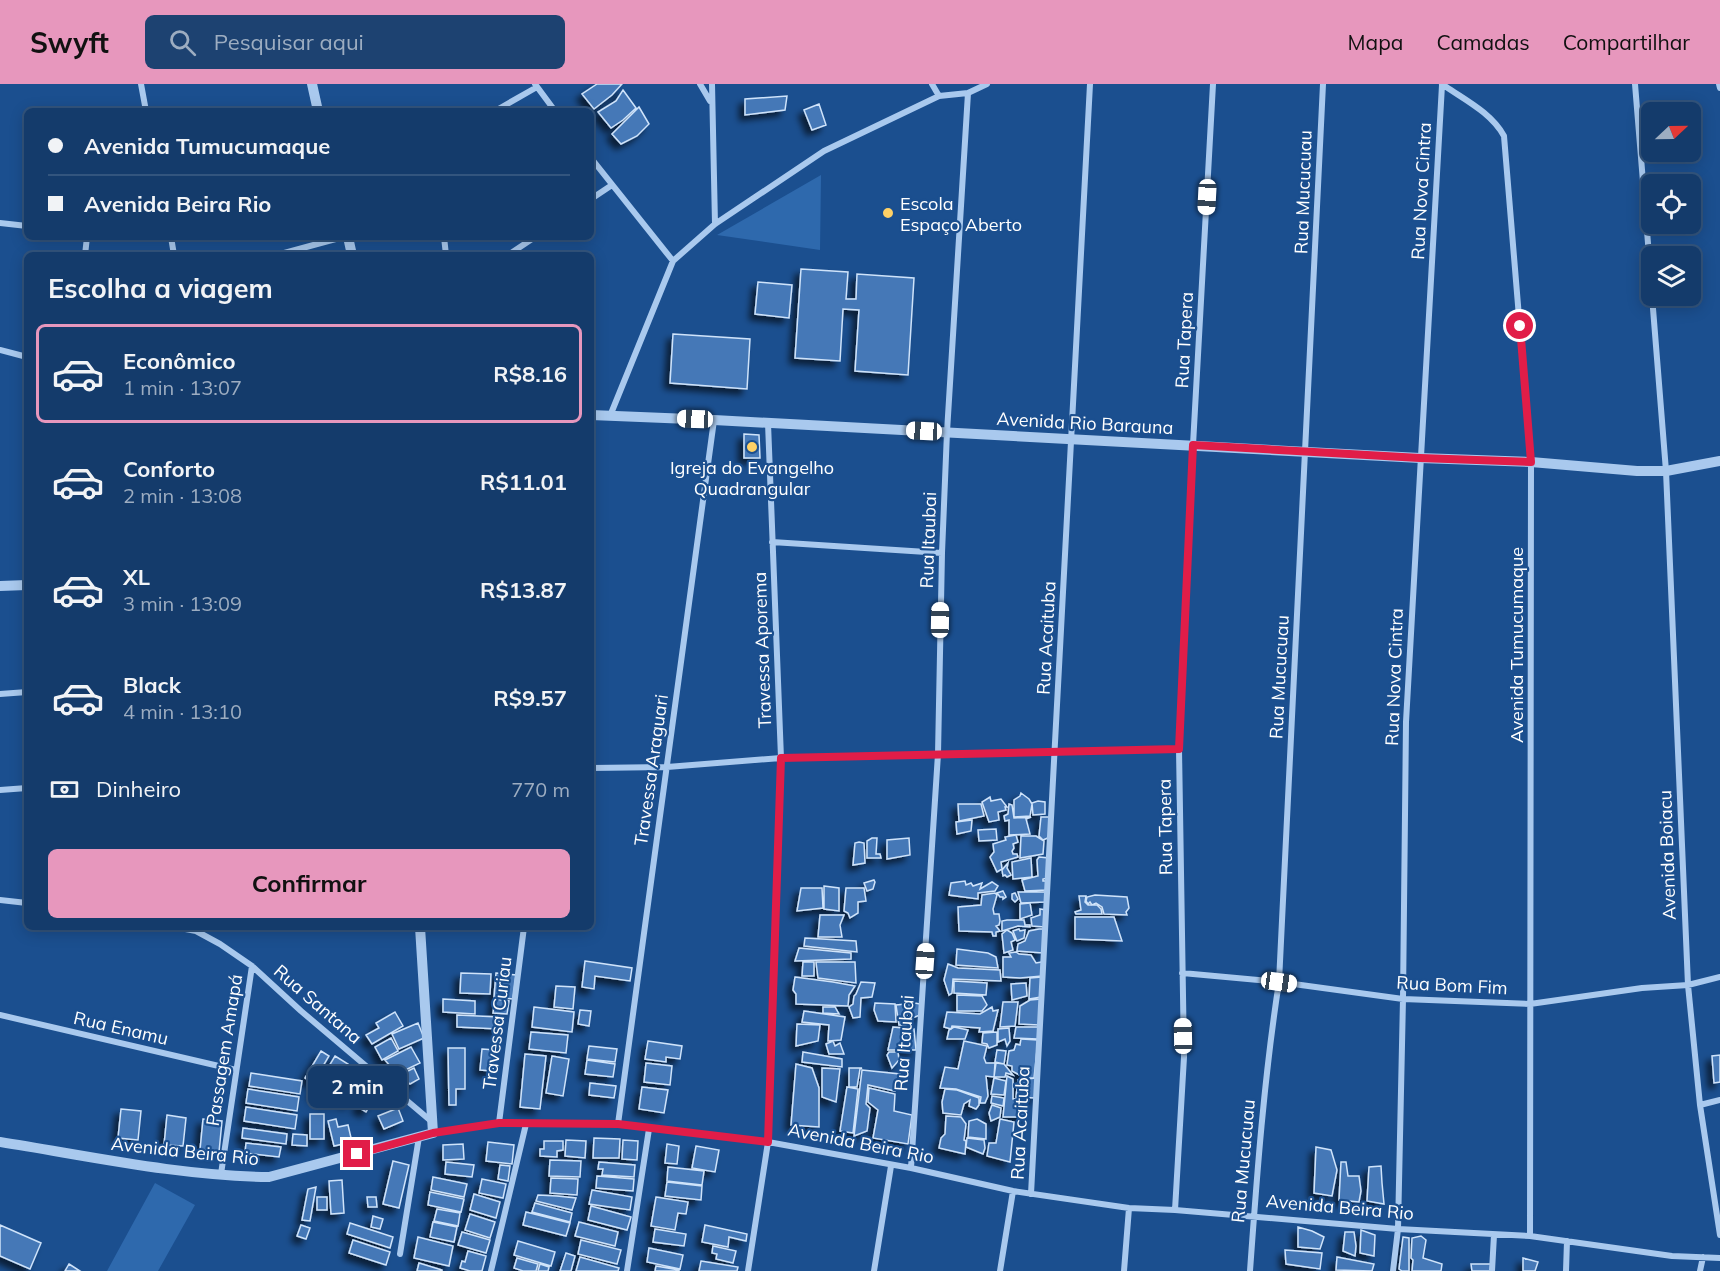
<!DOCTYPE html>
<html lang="pt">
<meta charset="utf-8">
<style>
:root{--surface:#143b6b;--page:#1d4271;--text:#f1f3f6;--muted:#9dadc1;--line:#33557e;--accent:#e797bd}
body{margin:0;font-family:Mulish,sans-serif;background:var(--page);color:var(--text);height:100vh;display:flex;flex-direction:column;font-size:22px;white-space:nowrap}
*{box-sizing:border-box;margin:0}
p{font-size:20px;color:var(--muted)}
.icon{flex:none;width:33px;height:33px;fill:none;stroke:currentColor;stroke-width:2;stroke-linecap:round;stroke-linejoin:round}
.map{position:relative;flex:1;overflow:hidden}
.drawer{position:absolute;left:24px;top:168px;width:570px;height:678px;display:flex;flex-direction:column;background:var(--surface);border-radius:9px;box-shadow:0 3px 15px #0003,0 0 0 2px var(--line)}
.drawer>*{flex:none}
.banner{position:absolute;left:24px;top:24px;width:570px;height:132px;border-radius:9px;box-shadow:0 3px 15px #0003,0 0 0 2px var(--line);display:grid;align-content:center;height:132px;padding:0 24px;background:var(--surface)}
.needle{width:39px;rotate:68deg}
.controls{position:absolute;left:1641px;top:18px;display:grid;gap:12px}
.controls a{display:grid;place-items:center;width:60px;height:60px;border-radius:9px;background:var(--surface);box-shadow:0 3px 15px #0003,0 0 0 2px var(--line);font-size:30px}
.end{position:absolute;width:27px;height:27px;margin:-14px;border:8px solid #e11d48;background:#fff;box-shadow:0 0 0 3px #fff}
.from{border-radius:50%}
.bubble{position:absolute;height:42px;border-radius:9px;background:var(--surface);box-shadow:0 3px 15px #0003,0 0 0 2px var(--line);font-size:20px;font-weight:700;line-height:42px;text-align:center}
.car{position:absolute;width:18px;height:36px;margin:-18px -9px;border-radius:8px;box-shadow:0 0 4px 2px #0007;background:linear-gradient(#fff 24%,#345 0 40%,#fff 0 76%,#345 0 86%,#fff 0)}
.banner b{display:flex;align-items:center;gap:21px;height:57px;font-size:22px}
.banner b+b{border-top:2px solid var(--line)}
.banner i{width:15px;height:15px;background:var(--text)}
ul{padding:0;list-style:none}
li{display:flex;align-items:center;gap:18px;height:99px;margin:0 12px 9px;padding:0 12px;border:3px solid transparent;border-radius:9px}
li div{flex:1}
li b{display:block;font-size:22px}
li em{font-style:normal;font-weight:700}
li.current{border-color:var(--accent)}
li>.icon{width:54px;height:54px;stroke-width:1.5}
h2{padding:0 24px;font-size:27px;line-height:72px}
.pay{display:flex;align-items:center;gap:15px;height:66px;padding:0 24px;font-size:22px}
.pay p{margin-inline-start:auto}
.cta{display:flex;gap:12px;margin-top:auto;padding:12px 24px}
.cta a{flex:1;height:69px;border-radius:9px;background:var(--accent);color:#111;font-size:24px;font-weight:700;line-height:69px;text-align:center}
header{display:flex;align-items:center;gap:36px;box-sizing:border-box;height:84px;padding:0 30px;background:var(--accent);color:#111}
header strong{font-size:28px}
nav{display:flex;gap:33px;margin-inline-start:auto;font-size:21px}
.search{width:420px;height:54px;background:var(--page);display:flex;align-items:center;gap:15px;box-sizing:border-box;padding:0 21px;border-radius:9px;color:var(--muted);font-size:22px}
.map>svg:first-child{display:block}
.green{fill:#2e69ad}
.building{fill:#4478b7;stroke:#cfe3fa;stroke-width:1.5;filter:url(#shadow)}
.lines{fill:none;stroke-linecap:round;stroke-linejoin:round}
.minor{stroke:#a9c9ee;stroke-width:6}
.tertiary{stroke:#a9c9ee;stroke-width:10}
.route{stroke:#e11d48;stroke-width:8}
.poi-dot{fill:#ffd166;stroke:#1b4f8f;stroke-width:2}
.labels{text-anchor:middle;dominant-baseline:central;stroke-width:4.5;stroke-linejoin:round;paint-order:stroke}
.street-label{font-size:18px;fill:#fff;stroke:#1b4f8f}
.poi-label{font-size:18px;fill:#fff;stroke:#1b4f8f;text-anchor:start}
</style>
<header>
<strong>Swyft</strong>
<div class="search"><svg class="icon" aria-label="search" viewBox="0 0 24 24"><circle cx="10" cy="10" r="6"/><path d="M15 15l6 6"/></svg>Pesquisar aqui</div>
<nav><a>Mapa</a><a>Camadas</a><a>Compartilhar</a></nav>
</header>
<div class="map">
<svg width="1720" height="1187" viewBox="0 0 1720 1187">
<defs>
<filter id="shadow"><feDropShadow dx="-5.5" dy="5.5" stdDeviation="3" flood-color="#0009"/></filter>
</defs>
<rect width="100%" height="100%" fill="#1b4f8f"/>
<path class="green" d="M821,91L820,166L717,151Z
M155,1099L195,1121L158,1187H107Z"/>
<path class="building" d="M597,0H622L612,11L594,25L582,10Z
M623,6L636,24L623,36L611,44L598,28L616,17Z
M787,12L785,26L745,31V15Z
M819,20L826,41L812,46L804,26Z
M639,23L649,40L637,52L621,60L612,50Z
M801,185L848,188L846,215H856L857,190L914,194L908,291L855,287L859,226L843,225L840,277L795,274Z
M758,198L792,201L789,234L755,230Z
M673,250L750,255L747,305L670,299Z
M744,350L759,351L760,374H744Z
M1021,709L1029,715L1032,720L1030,732L1014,733V716L1020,712Z
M990,713L991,717L1001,715L1007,723H1005L1006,726L998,728L999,736L989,738L982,718Z
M1038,717L1045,718V730L1033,731L1032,719Z
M958,720H981L984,732L959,737Z
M1009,720L1012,721L1014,734L1031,733L1026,735L1030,750L1009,751V736L1005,737L1004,732L1008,730Z
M1041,733H1051L1050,753L1043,756L1039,752Z
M972,736L971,747L957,750L956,738Z
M996,745L997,756L979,757L978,746Z
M1016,751L1018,758L1013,760L1014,764L1012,767L1013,770H1017L1018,773L1001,778L1002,785L997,788L990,773L994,768L993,760L1006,756L1005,753Z
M1021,752H1036L1044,757L1043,770L1020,774Z
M872,754H877L876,770H880L881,774H867V757Z
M909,754L910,771L887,775V756Z
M859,758L864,759L865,779L853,781L855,759Z
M1039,773L1049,774L1048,794L1043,795V797H1048L1047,806L1025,807L1022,796L1038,792L1037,776Z
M1031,774L1032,793L1013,795L1012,778Z
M1008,779L1007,784L1011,791L1007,793L1005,791L1003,792L1002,786Z
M874,796L875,798L873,805L867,807L864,799Z
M965,797L966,801L971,799L973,802L982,799L980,805L992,798L998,802L995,807L978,809V815L949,811L951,799Z
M824,802L839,804V827L824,825Z
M801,804H822L823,824L797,827Z
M846,804H864L866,817L858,818V829L850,834L848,829L844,827Z
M1003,807L1006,813L1003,815V813H1000L997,809Z
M1018,808H1046L1045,818L1021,819Z
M995,809L997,811L993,825L994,830H999L1000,837L999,841L996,842L1000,847L996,848V852H993L992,848L959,847L958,823L981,821L982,811Z
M1015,809L1018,815L1015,818L1012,815V810Z
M1095,811L1127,813L1129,824L1126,828L1127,831L1104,830L1102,823L1096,819L1092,821L1090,818L1088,820L1086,817L1087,813Z
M1079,812H1086L1085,818L1088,821H1097L1101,825L1102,830H1076L1075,828L1081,826Z
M1030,819L1032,831L1020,835V820Z
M1040,825L1046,826L1045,843L1032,842L1031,834L1040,831Z
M820,831H844L840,841L842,853H818Z
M1075,833H1114L1122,857L1075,855Z
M1007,836H1024L1025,841H1030V843L1018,842L1002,847V837Z
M1019,845L1020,847L1025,846L1024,854L1017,857L1013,847Z
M1039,845H1044L1043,869L1017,867L1018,860L1025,857L1029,847Z
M1007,846L1012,849L1015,856L1011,858L1013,866L1004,869L1002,850Z
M805,854L856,857L857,868L804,862Z
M799,864L851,869V875L795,877Z
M957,865L988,869L996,873L998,884L956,881Z
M1016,868L1019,870L1031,871L1036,879L1042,878V892L1020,894L1003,893V873H1011L1009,869Z
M585,877L632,884L630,897L595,892L594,905L582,903Z
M803,878H814V892H802Z
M816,878H855L856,899L818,894Z
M948,880L958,884L1000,886L1001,897L953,895L952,909L949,911L944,896Z
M461,889L491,890L490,910L460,909Z
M496,889L516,891L513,915L494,913Z
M795,893L833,898L855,902L849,911L848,922L796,920V910L793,906Z
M1042,893L1041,913L1029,915L1030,894Z
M954,897L987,899L986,911L954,909Z
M861,898L875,899L872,913L861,914L860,933L853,934L849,923L853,920L854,912L856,910Z
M1026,899L1027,912L1012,916L1011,900Z
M556,902L575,903L573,925L554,923Z
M957,911L982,912L987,921L982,927H957Z
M443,915L475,917V930L443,928Z
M495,915L509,917L507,930L493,929Z
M1041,915L1039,941L1019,940L1020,922L1030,916Z
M1003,918H1018L1015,942L1000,943Z
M875,919L895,920L896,938L878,937L874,926Z
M915,919L920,920V931L910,935L909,920Z
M906,920L908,941H899L896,921Z
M534,923L574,928L572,948L532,943Z
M823,923H835L839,930L823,929Z
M992,923L993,927L998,926L993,947L979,948L980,944L952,942L951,945L944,943L947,928L980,930Z
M580,926L591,927L589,942L578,940Z
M804,927L845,933L841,956L828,957L829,941L802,938Z
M395,928L403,942L372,960L366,951L379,944L376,939Z
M457,931L499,933V945L457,943Z
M418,939L424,954L399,965L392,950Z
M797,940L820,941L818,957L796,962Z
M893,943L914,945L916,966H888Z
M954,943L968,946L965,955H947L949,946Z
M1016,943H1038V955L1014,954Z
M1009,944L1010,957L1007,962L1005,955L998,958V945Z
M531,948L568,951L566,969L529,965Z
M997,948V961L989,964L987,960L982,959L983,949Z
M391,954L398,967L382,976L375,963Z
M1021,955L1038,956L1034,994H1025L1012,987V982L1007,981L1009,967L1014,966L1016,960L1020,961Z
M648,957L682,962L680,975L666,973V978L645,975Z
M833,957L835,962L840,959L844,970H829L826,960Z
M964,957L987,962L984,974L986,979H995L994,993L986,992L988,1012L985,1019H980L981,1013L956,1005L940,1004L945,983L958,985Z
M589,962L617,965L615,978L587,975Z
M411,963L420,979L397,990L385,976Z
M448,964H465V1005H456V1021H449Z
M482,965L495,966L493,987L480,986Z
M997,966L1006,967L1004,980L995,978Z
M321,967L329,972L313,999L305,994Z
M803,968L842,975V983L802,978Z
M889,968H898L899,976L892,984L887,971Z
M525,970L546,972L540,1025L520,1023Z
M1720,971V998L1714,999L1712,972Z
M335,972L348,980L327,1017L313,1009Z
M552,972L569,975L563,1012L546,1009Z
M587,976L615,980L613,993L585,990Z
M646,979L672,982L670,1001L644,998Z
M996,979L1004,980L1013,991L1006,989L1005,993H994Z
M796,980L812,984L819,1004V1043L791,1041Z
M352,982L365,991L348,1019L335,1010Z
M414,984L419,995L410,1000L400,991Z
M822,984L840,985L836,1018L822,1013Z
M849,984H862L860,985L857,1003H849Z
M862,986L900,990L895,1007L868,1001L866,1020L870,1024L867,1047L854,1052Z
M251,989L302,997L300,1010L249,1002Z
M1007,992L1013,995V1015L1024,1014L1026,1016L1025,1033H1003Z
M994,994L1006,997L1004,1011L991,1010Z
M1036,994L1035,1014L1016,1013L1018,996Z
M372,999L380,1003L366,1028L358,1023Z
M590,999L616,1002L614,1014L589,1011Z
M642,1003L668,1006L664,1029L639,1025Z
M847,1003L858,1005L853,1049L840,1047Z
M869,1004L895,1010L894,1027L912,1031L908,1060L873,1054L878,1026L868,1018Z
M248,1005L299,1013L297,1027L246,1019Z
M945,1005L957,1006L979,1014V1021L976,1025L969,1022L970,1016L964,1020L961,1031L943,1029L942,1018Z
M992,1012L1004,1014L1003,1022L991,1019Z
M992,1021L1001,1024L1000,1033L991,1037L989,1029Z
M246,1023L297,1031L295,1045L244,1037Z
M398,1024L403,1037L384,1045L378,1032Z
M121,1025L141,1027L138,1056L118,1054Z
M310,1030H324V1055H310Z
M167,1031L186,1034L183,1062L164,1061Z
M946,1032L961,1033L966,1040L964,1056L966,1057L965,1070L939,1064L941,1054L945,1050Z
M203,1035L222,1037L219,1068L200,1066Z
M336,1035L338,1043L348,1041L352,1058L334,1062L328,1037Z
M977,1035L986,1040V1055L968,1053L969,1037Z
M1000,1035L1014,1038L1010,1078L987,1072L989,1059H996Z
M243,1044L287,1050L286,1060L242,1054Z
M293,1050L307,1051V1062L292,1061Z
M594,1054L620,1055L619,1074H593Z
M967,1054L984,1056L985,1064L983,1070L966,1063Z
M566,1056L586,1057L585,1074L565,1072Z
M623,1056L638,1057L637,1076L622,1075Z
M544,1057H563V1066L557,1067V1073L540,1072V1065H544Z
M488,1058L514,1061L512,1080L486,1077Z
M246,1059L281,1063L279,1073L245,1069Z
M463,1060L464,1075L443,1076V1061Z
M667,1060L679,1062L677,1080L665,1079Z
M696,1062L719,1066L715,1088L692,1084Z
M1316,1063L1331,1066L1337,1086L1332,1112L1314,1109Z
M550,1076L581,1077L580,1093L549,1092Z
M393,1077L409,1081L399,1124L383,1120Z
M446,1078L474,1081L472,1093L445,1090Z
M599,1078L635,1081L634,1093L602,1091L603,1085H598Z
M1341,1078H1346L1348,1092H1359L1361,1107L1359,1118L1339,1116Z
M500,1081L510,1082L508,1097L498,1095Z
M1381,1082L1382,1099L1384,1120L1367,1117L1369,1083Z
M668,1083L704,1087L702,1101L667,1097Z
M597,1092L634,1095L633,1107L596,1104Z
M433,1093L467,1100L464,1113L431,1106Z
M551,1094L578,1095L577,1111L550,1109Z
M482,1095L506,1100L503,1114L479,1109Z
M342,1096L344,1129L331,1130L329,1097Z
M667,1098L702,1102L701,1116L665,1112Z
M316,1103L310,1137L302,1136L308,1105Z
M592,1106L632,1113L630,1126L589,1120Z
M430,1108L464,1115L461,1128L428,1121Z
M474,1110L500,1118L496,1134L470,1126Z
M538,1111L557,1112L576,1114L572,1126L536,1117Z
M317,1113H327V1126H317Z
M367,1113H376L377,1123H368Z
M656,1113L688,1118L686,1130L678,1129L675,1146L651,1142Z
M535,1119L572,1129L570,1138L532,1128Z
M591,1122L631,1133L627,1146L588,1136Z
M437,1125L460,1129L458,1142L434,1137Z
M526,1128L570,1139L566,1152L523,1141Z
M470,1130L495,1138L490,1154L465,1146Z
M373,1132L383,1135L380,1145L371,1143Z
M433,1138L457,1143L454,1158L430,1153Z
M579,1138L618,1148L615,1162L575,1152Z
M350,1139L393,1153L390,1164L347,1150Z
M0,1141L41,1159L30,1185L0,1172Z
M301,1141L310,1144L306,1155L297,1152Z
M705,1141L747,1150L746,1157L729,1153L728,1163L702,1158Z
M1298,1143L1312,1147L1324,1153L1320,1165L1298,1163Z
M655,1145L686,1150L684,1162L653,1158Z
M1361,1146L1375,1151L1374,1172L1360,1169Z
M462,1148L490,1156L486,1169L458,1161Z
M1345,1148H1354L1356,1162L1355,1172L1343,1167Z
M1421,1152L1426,1156L1423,1174L1442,1180L1441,1187H1412L1413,1176L1411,1174L1412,1154Z
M418,1153L453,1162L449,1182L414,1174Z
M1403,1153L1409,1154V1187H1402L1399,1185Z
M353,1156L390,1168L386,1181L349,1169Z
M581,1156L621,1166L617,1180L578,1170Z
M518,1157L555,1168L551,1182L514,1171Z
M713,1162L736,1167L733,1179L716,1175L717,1170L712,1169Z
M649,1164L683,1171L680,1185L647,1178Z
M1285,1166L1322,1169L1320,1185L1286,1180Z
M468,1167L486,1172L482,1187H470L460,1184L462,1177L465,1178Z
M566,1169L575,1172L571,1187H560Z
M580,1173L619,1184L618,1187H576Z
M1337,1173L1374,1180L1372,1187L1336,1186Z
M517,1174L538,1180L536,1187H523L514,1184Z
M1523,1174L1538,1178L1535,1187H1523Z
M701,1177L738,1183L737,1187H699Z
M419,1179L442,1186V1187H417Z
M69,1180L80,1187H65Z
M540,1180L549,1183L548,1187H538Z
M1471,1180H1491L1490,1187H1472Z
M656,1182L679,1186V1187H655Z"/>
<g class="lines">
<path class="minor" d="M141,0L146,27
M535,0L555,27
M700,0L710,17
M712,0L715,140
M932,0L939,12
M1442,0C1463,15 1491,28 1504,52L1531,378L1530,1152
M1635,0L1652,208
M1719,0L1720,4
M495,27L537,3
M591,74L673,177
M591,115L612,101
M0,139L27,142
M171,153L174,171
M444,153L446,171
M85,171L87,153
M277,171L343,153
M508,171L535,153
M1652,212L1666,387L1688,901L1700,1021L1720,1151
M0,266L27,273
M610,332L673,177L715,140L824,67L939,12L968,9L987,0
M772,458L942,469
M0,610L27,608
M591,684L667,683L781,674L1179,665
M0,706L27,704
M0,816L27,819
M175,843L196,847L220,860L252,882L301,927L431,1037
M1182,889L1279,898L1403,915L1530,920L1642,904L1688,901L1720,893
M0,931L236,986
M1700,1021L1720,1016
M499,1039L524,843
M618,1040L714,336
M433,1049L499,1039L618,1040L768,1058L911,1084L1013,1107L1129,1124L1175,1126L1398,1145L1530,1152L1672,1172L1720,1174
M911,1084L938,670L942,469L947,348L968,9
M221,1090L252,882
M1031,1110L1090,0
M1175,1126L1184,973L1179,665L1193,361L1213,0
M400,1170L419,1053
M491,1187L526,1040
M627,1187L649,1045
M748,1187L768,1058L781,674L768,339
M874,1187L891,1082
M1000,1187L1013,1107
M1124,1187L1129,1124
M1250,1187C1257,1090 1264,994 1279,898L1323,0
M1393,1187L1398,1145L1403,915L1406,638L1442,1
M1492,1187L1494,1151
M1566,1187L1567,1157
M1700,1187L1703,1173"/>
<path class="tertiary" d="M312,0L318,27
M348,153L352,171
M591,331L714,336L1420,374L1531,378L1637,387H1666L1720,377
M0,502L27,501
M0,1058C89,1072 179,1092 269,1093L433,1049L420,843"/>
</g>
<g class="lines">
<path class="route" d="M357,1070L433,1049L499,1039L618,1040L768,1058L781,674L1179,665L1193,361L1420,374L1531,378L1520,242"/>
</g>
<g class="poi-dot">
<circle cx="888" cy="129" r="6"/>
<circle cx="752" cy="363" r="6"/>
</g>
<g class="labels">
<g class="street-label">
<text transform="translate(1421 107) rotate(-87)">Rua Nova Cintra</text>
<text transform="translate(1303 108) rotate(-88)">Rua Mucucuau</text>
<text transform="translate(1184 256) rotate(-87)">Rua Tapera</text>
<text transform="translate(1085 339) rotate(3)">Avenida Rio Barauna</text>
<text transform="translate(928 456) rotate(-88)">Rua Itaubai</text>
<text transform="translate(1046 554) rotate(-87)">Rua Acaituba</text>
<text transform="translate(1516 561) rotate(-90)">Avenida Tumucumaque</text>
<text transform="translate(762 566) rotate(-92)">Travessa Aporema</text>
<text transform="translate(1279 593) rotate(-87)">Rua Mucucuau</text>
<text transform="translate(1394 593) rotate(-88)">Rua Nova Cintra</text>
<text transform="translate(651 686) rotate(-82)">Travessa Araguari</text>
<text transform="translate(1165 743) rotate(-91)">Rua Tapera</text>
<text transform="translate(1667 771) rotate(-92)">Avenida Boiacu</text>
<text transform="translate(1452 901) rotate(3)">Rua Bom Fim</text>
<text transform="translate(318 920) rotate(41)">Rua Santana</text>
<text transform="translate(497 939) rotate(-83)">Travessa Curiau</text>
<text transform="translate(121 944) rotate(13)">Rua Enamu</text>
<text transform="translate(904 959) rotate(-86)">Rua Itaubai</text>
<text transform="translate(224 966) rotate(-81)">Passagem Amapá</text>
<text transform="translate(1020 1039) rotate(-87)">Rua Acaituba</text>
<text transform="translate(861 1059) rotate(11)">Avenida Beira Rio</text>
<text transform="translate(185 1067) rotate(6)">Avenida Beira Rio</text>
<text transform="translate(1243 1077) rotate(-85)">Rua Mucucuau</text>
<text transform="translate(1340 1123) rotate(5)">Avenida Beira Rio</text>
</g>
<g class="poi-label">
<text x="900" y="119">Escola<tspan x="900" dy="21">Espaço Aberto</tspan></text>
<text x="752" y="383" text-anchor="middle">Igreja do Evangelho<tspan x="752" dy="21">Quadrangular</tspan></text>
</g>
</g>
</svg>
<div class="controls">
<a><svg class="needle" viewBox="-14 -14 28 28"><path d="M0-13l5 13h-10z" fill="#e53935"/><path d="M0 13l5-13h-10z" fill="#9dadc1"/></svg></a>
<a><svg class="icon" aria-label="locate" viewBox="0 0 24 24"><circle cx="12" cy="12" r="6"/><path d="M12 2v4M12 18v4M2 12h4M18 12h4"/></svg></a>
<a><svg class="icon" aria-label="layers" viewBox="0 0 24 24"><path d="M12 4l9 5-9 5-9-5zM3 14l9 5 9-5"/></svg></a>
</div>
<i class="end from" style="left:1520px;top:242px"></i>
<i class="end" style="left:357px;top:1070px"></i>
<div class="bubble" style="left:308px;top:982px;width:99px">2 min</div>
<i class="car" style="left:1207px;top:113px;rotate:183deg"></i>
<i class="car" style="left:695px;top:335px;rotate:272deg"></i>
<i class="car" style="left:924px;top:347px;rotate:273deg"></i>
<i class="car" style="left:940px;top:536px;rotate:1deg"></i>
<i class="car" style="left:925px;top:877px;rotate:4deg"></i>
<i class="car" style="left:1279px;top:898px;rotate:98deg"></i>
<i class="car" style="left:1183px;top:952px;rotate:359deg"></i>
<div class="banner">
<b><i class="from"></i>Avenida Tumucumaque</b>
<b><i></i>Avenida Beira Rio</b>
</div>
<section class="drawer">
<h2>Escolha a viagem</h2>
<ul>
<li class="current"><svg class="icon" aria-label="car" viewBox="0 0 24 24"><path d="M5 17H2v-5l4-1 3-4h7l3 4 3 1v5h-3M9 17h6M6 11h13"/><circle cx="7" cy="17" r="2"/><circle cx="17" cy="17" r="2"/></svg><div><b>Econômico</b><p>1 min · 13:07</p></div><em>R$8.16</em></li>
<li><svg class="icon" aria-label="car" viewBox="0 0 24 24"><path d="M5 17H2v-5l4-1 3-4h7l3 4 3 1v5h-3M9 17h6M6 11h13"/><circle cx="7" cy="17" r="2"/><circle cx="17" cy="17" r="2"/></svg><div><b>Conforto</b><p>2 min · 13:08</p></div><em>R$11.01</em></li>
<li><svg class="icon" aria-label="car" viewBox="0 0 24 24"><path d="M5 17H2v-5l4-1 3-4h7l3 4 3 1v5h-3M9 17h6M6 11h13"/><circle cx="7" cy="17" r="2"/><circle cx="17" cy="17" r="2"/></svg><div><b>XL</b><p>3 min · 13:09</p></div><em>R$13.87</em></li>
<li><svg class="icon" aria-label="car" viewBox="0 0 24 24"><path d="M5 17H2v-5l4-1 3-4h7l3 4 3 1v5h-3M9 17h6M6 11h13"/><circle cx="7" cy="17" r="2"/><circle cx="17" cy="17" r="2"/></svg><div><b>Black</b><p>4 min · 13:10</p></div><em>R$9.57</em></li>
</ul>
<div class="pay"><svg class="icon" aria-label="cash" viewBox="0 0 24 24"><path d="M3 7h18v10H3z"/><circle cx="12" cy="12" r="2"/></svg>Dinheiro<p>770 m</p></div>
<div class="cta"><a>Confirmar</a></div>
</section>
</div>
